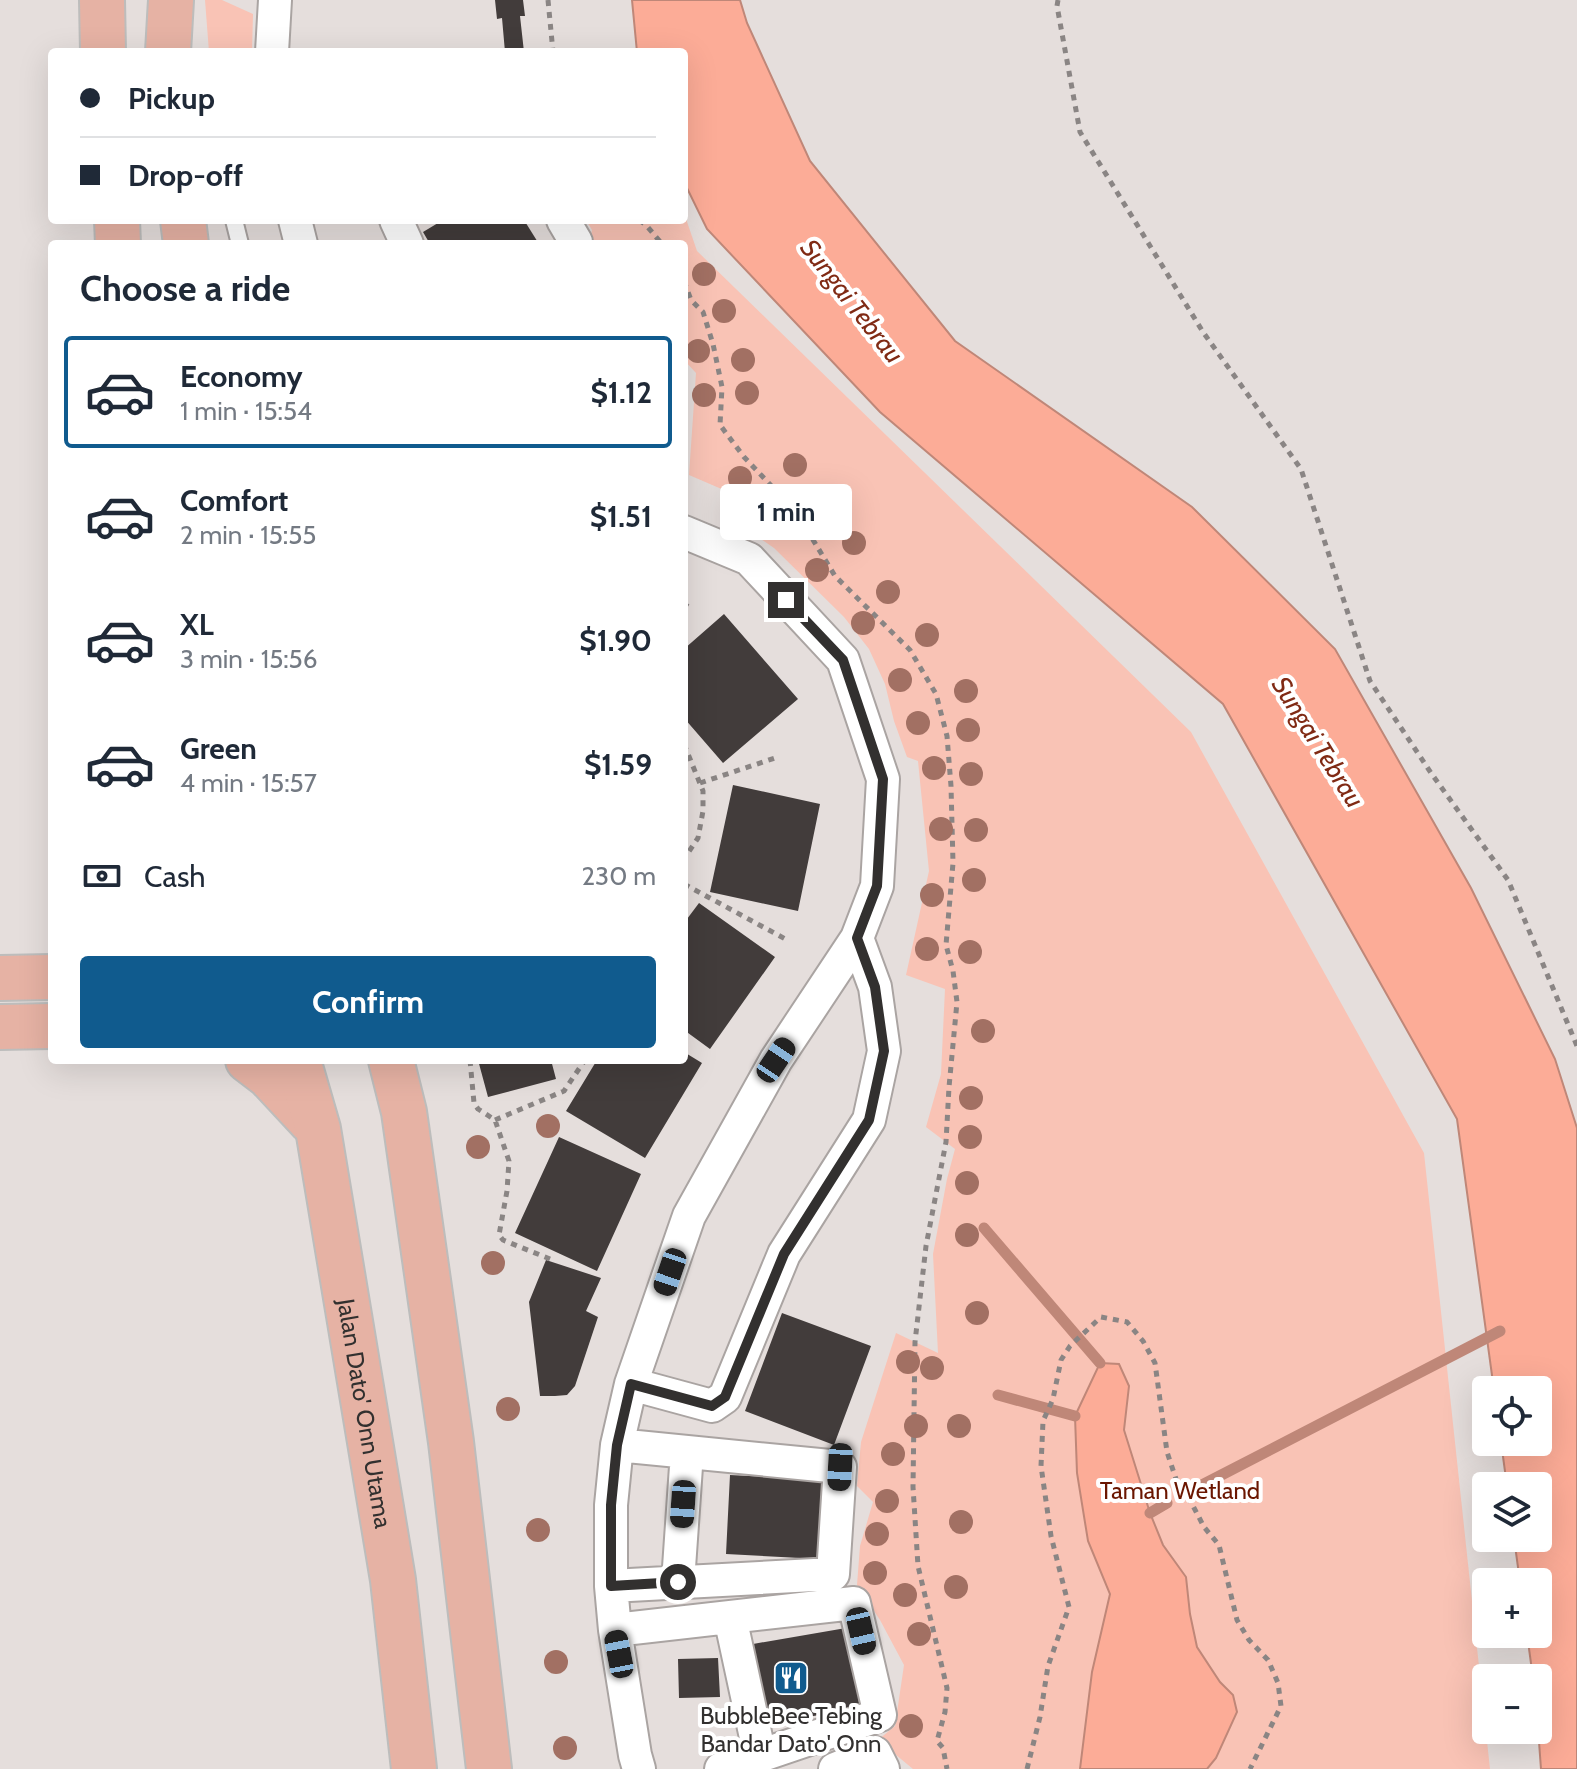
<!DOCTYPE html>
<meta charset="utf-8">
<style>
:root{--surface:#fff;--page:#f2f2f3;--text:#1f2937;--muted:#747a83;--line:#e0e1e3;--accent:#105b8e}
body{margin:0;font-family:Cabin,sans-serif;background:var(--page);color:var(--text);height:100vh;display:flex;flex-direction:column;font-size:30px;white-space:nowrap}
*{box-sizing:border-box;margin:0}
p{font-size:26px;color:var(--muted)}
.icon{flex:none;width:44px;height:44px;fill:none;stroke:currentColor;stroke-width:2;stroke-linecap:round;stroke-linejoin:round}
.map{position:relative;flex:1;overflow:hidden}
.side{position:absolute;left:48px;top:240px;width:640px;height:824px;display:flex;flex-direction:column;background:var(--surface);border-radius:8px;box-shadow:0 8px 32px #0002}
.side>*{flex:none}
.top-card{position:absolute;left:48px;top:48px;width:640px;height:176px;border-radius:8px;box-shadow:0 8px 32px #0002;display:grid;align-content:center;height:176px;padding:0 32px;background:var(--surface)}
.fabs{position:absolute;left:1472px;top:1376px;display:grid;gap:16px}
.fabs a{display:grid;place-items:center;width:80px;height:80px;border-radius:8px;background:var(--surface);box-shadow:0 8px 32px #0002;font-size:40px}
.end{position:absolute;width:36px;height:36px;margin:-18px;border:10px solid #32302f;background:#fff;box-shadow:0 0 0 4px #fff}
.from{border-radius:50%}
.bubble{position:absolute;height:56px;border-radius:8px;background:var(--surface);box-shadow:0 8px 32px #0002;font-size:26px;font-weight:800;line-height:56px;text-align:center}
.car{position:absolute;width:24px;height:48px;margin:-24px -12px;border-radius:10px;box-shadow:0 0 6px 2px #0007;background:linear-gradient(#222 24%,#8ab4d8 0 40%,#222 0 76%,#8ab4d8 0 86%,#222 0)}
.top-card b{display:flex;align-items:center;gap:28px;height:76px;font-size:30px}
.top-card b+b{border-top:2px solid var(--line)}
.top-card i{width:20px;height:20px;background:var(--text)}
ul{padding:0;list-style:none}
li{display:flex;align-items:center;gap:24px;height:112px;margin:0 16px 12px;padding:0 16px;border:4px solid transparent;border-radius:8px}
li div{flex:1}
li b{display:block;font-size:30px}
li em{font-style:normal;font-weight:800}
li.current{border-color:var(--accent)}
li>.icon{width:72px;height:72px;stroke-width:1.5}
h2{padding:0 32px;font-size:36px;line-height:96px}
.pay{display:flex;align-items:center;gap:20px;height:88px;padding:0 32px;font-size:30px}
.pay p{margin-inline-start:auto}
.primary-button{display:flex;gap:16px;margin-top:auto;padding:16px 32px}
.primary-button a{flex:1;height:92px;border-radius:8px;background:var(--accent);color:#fff;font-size:32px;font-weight:800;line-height:92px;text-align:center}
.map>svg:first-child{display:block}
.green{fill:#f9c3b5}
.water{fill:#fcac97;stroke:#bf8778;stroke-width:2}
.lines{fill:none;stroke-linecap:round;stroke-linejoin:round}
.stream{stroke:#bf8778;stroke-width:11}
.building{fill:#423c3b}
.service-casing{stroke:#aaa4a2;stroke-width:20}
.minor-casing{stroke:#aaa4a2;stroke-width:36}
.primary-casing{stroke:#bdbdbc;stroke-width:48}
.path{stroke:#8a8584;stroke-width:5;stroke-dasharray:6 6;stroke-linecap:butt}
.service{stroke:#fff;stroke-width:16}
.minor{stroke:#fff;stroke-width:32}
.primary{stroke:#e6b2a4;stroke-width:44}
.tree{fill:#a27063}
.route{stroke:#32302f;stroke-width:10}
.labels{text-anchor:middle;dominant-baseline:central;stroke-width:8;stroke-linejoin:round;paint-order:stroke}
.street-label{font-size:24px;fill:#32302f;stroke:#fff}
.park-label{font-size:24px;fill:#6b1600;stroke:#fff}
.poi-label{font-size:24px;fill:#32302f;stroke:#fff}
.water-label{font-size:26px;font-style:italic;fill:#802a14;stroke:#fff}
</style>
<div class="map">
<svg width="1577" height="1769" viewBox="0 0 1577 1769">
<rect width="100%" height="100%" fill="#e5dedc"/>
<path class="green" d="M205,0H222L253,14L252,52H209Z
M684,213L697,251L1191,732L1424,1153L1490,1769H913L878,1740L895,1726L904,1665L880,1620L857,1585L860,1546L873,1502L857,1486L861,1442L896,1333L938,1353L933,1254L947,1179L955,1149L926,1127L941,1074L945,989L906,975L929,871L918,761L907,757L894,721L885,684L869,649L844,617L774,548L742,526L754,503L689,475L696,373L684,360L688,320L684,309V244H589L592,230L586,220H684Z"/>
<path class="water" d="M632,0H740L747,23L810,161L955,341L1192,507L1335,649L1471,888L1555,1059L1577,1128V1769H1541L1538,1728V1678H1533L1527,1634H1538V1582H1520L1514,1538H1538V1486H1507L1501,1442H1538V1390H1494L1457,1119L1223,704L880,412L707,229L684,182V52H637Z
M1100,1363L1119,1364L1129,1386L1124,1430L1150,1513L1163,1545L1186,1577L1190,1614L1197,1647L1220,1682L1233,1695L1237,1712L1216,1758L1207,1769H1080L1092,1672L1110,1594L1088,1541L1077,1473L1075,1416Z"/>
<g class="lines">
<path class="stream" d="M984,1228L1100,1363
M998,1395L1075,1416
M1202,1485L1500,1331
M1150,1513L1167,1503"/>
</g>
<path class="building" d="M495,0H523L525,16H520L524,52H505L502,18L497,19Z
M443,220H524L539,244H430L423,232Z
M724,614L798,699L723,763L684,718V649Z
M733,785L820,804L798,911L710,892Z
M699,903L775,957L710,1049L684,1030V923Z
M684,1052L702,1063L645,1158L566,1111L597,1060H684Z
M478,1060H551L556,1079L488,1097Z
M559,1137L641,1174L597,1271L515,1233Z
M546,1260L601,1278L586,1311L598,1317L575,1386L567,1395L555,1396H540L529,1302Z
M782,1313L871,1346L834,1445L745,1411Z
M730,1475L823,1480L819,1559L726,1554Z
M846,1628L860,1708L767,1724L753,1644Z
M718,1658L720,1697L679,1698L678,1659Z"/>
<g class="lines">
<g class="service-casing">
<path id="service" d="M234,220L240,244"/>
</g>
<g class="minor-casing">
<path id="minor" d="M272,52L275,0
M295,220L301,244
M396,220L407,244
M563,220L576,242L574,244
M631,1384L712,1406L725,1397L784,1254L869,1120L884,1051L875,987L857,938
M678,1582L687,1452
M611,1586L833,1574L840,1467L617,1445
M730,1617L760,1756
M615,1630L854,1603L880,1715L721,1769
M639,1769L635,1755L615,1630L611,1586V1505L617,1445L631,1384L689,1216L776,1060L857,938L877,886L883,779L843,660L749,559L684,532
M835,1769L875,1753L883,1769"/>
</g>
<g class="primary-casing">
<g id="primary">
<path d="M102,0L103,52"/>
<path d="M168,52L171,0"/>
<path d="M117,220L118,244"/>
<path d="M183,220L186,244"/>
<path d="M0,978L52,977"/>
<path d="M0,1027L52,1026"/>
<path d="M248,1060L269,1076L311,1121"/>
<path id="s1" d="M298,1060L318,1129L393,1580L414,1769"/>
<path d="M391,1060L404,1112L451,1442L489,1769"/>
</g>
</g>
<path class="path" d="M548,0L553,52
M1058,0L1057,6L1080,132L1203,332L1301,469L1370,681L1431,773L1508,880L1577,1046
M639,220L646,225L662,244
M684,281L691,300L703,312L713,344L722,387L720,425L744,457L780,495L804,525L835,576L910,650L936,694L947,736L951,786L953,863L946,945L953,971L957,1002L949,1087L946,1142L926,1246L915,1342L913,1487L918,1566L947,1688L945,1712L937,1741L943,1748L947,1769
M684,608L688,602
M684,744L703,791V811L698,838L684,859
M700,783L775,758
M684,884L789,941
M470,1060L474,1103L478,1109L495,1120L509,1161L507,1191L499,1235L503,1240L550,1259
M495,1120L564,1091L585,1060
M1027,1769L1040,1717L1048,1666L1069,1607L1051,1536L1041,1466L1043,1421L1053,1399L1061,1360L1070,1346L1101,1317L1127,1322L1143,1341L1155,1363L1167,1452L1178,1485L1191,1502L1204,1527L1219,1545L1237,1620L1249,1640L1268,1660L1278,1683L1281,1706L1250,1769"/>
<use href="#service" class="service"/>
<use href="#minor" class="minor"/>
<use href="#primary" class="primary"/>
</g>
<g class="tree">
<circle cx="704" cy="274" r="12"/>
<circle cx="724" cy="311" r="12"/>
<circle cx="698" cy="351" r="12"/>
<circle cx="743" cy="360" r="12"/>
<circle cx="747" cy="393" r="12"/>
<circle cx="704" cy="395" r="12"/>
<circle cx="795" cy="465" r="12"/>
<circle cx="740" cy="478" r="12"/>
<circle cx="812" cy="506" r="12"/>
<circle cx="764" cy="520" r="12"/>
<circle cx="854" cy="543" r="12"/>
<circle cx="817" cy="570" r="12"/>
<circle cx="888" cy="592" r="12"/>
<circle cx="863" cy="623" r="12"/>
<circle cx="927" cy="635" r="12"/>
<circle cx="900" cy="680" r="12"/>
<circle cx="966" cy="691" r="12"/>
<circle cx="918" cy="723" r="12"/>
<circle cx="968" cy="730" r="12"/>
<circle cx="934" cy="768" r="12"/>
<circle cx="971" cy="774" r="12"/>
<circle cx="941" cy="829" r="12"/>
<circle cx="976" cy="830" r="12"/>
<circle cx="974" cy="880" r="12"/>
<circle cx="932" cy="895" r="12"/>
<circle cx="927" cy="949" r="12"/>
<circle cx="970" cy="952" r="12"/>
<circle cx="983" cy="1031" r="12"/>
<circle cx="971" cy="1098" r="12"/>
<circle cx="548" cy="1126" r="12"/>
<circle cx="970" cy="1137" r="12"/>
<circle cx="478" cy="1147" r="12"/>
<circle cx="967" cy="1183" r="12"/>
<circle cx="967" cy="1235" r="12"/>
<circle cx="493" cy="1263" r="12"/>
<circle cx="977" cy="1313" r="12"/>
<circle cx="908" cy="1362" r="12"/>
<circle cx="932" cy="1368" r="12"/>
<circle cx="508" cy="1409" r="12"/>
<circle cx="916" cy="1426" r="12"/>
<circle cx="959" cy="1426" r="12"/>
<circle cx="893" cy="1454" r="12"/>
<circle cx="887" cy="1501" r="12"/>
<circle cx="961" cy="1522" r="12"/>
<circle cx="538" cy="1530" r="12"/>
<circle cx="877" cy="1534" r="12"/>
<circle cx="875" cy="1573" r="12"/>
<circle cx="956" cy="1587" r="12"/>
<circle cx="905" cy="1595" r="12"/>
<circle cx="919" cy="1634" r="12"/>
<circle cx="556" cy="1662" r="12"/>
<circle cx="911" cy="1726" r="12"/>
<circle cx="565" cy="1748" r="12"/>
</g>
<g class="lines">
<path class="route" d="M678,1582L611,1586V1505L617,1445L631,1384L712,1406L725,1397L784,1254L869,1120L884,1051L875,987L857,938L877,886L883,779L843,660L786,600"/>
</g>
<defs>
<g id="restaurant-square" transform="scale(1.8)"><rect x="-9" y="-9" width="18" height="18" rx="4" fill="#105b8e" stroke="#fff"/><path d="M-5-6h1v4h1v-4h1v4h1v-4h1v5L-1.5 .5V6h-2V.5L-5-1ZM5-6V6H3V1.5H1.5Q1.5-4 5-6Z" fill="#fff"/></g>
</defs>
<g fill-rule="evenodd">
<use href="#restaurant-square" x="791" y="1678"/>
</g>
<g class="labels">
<g class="street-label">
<text stroke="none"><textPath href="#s1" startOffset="360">Jalan Dato' Onn Utama</textPath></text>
</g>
<g class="park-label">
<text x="1180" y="1490">Taman Wetland</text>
</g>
<g class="poi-label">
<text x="791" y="1715">BubbleBee Tebing<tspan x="791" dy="28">Bandar Dato' Onn</tspan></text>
</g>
<g class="water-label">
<text transform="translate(852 301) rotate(52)">Sungai Tebrau</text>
<text transform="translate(1318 742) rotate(58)">Sungai Tebrau</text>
</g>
</g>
</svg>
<div class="fabs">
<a><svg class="icon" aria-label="locate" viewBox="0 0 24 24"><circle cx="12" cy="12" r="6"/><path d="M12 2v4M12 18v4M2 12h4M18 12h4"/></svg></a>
<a><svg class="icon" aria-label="layers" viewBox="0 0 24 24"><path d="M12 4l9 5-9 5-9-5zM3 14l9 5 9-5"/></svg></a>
<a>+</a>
<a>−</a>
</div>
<i class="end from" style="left:678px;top:1582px"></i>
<i class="end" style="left:786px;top:600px"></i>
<div class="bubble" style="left:720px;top:484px;width:132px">1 min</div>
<i class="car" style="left:776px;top:1060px;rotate:34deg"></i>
<i class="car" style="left:670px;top:1272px;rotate:199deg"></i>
<i class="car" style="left:840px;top:1467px;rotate:183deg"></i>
<i class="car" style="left:683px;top:1504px;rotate:184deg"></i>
<i class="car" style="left:861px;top:1631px;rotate:167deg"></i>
<i class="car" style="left:619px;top:1654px;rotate:349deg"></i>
<div class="top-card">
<b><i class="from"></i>Pickup</b>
<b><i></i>Drop-off</b>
</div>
<section class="side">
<h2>Choose a ride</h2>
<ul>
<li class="current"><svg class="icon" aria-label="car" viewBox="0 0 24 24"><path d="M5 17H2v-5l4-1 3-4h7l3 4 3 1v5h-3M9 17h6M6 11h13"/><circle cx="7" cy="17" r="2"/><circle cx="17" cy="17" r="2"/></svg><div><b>Economy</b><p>1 min · 15:54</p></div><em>$1.12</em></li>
<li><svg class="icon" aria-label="car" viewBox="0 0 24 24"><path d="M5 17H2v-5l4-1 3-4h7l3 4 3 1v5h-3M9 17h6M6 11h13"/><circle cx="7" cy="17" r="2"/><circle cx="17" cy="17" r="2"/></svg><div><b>Comfort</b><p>2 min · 15:55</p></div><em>$1.51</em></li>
<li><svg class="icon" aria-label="car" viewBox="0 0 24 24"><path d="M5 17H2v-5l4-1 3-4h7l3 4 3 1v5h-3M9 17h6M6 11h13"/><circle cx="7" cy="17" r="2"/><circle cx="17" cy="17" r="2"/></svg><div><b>XL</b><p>3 min · 15:56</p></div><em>$1.90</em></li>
<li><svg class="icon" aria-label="car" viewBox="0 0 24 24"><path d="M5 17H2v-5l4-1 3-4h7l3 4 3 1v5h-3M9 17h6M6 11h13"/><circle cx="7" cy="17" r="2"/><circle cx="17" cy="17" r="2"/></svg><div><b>Green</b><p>4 min · 15:57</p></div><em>$1.59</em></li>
</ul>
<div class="pay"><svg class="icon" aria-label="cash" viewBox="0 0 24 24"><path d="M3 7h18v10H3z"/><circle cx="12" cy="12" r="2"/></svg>Cash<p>230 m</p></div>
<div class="primary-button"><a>Confirm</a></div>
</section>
</div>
